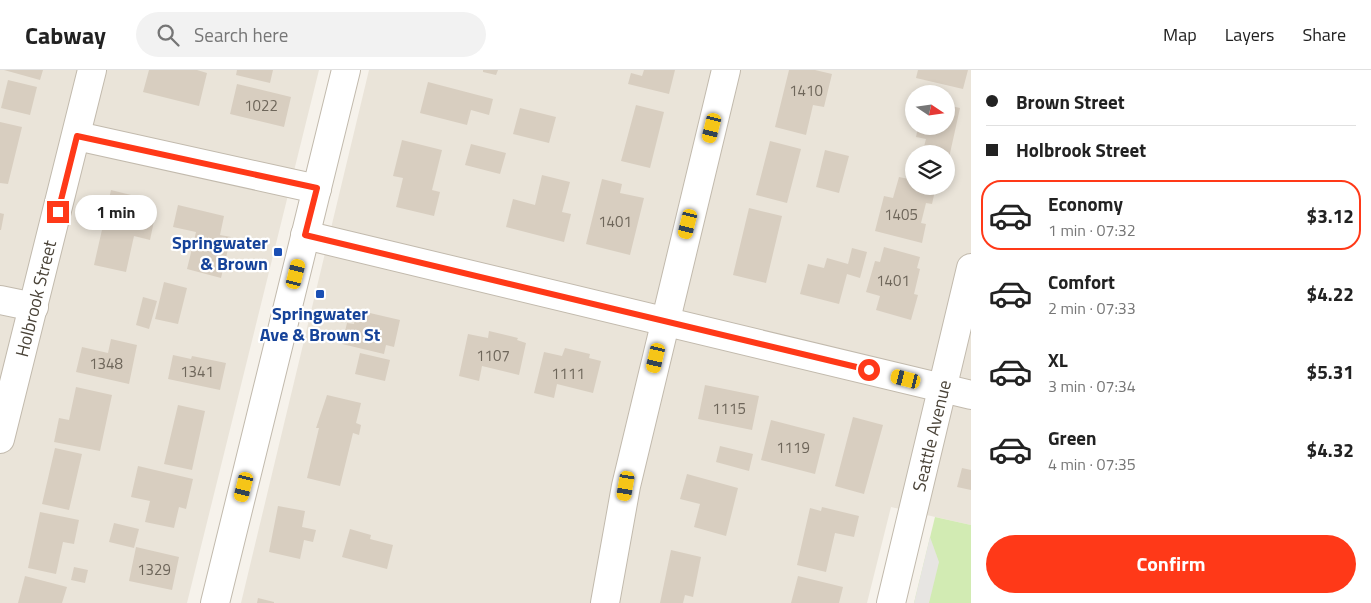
<!DOCTYPE html>
<meta charset="utf-8">
<style>
:root{--surface:#fff;--page:#f2f2f2;--text:#222;--muted:#767676;--line:#e0e0e0;--accent:#ff3918}
body{margin:0;font-family:"Titillium Web",sans-serif;background:var(--page);color:var(--text);height:100vh;display:flex;flex-direction:column;font-size:19px;white-space:nowrap}
*{box-sizing:border-box;margin:0}
p{font-size:16px;color:var(--muted)}
.icon{flex:none;width:28px;height:28px;fill:none;stroke:currentColor;stroke-width:2;stroke-linecap:round;stroke-linejoin:round}
.map{position:relative;flex:1;overflow:hidden}
.drawer{display:flex;flex-direction:column;background:var(--surface);width:400px}
.drawer>*{flex:none}
.hud{display:grid;align-content:center;height:110px;padding:0 15px;background:var(--surface)}
.needle{width:32px;rotate:103deg}
.buttons{position:absolute;left:905px;top:15px;display:grid;gap:10px}
.buttons a{display:grid;place-items:center;width:50px;height:50px;border-radius:50%;background:var(--surface);box-shadow:0 2px 8px #0003;font-size:25px}
.end{position:absolute;width:22px;height:22px;margin:-11px;border:6px solid #ff3918;background:#fff;box-shadow:0 0 0 2px #fff}
.from{border-radius:50%}
.bubble{position:absolute;height:35px;border-radius:18px;background:var(--surface);box-shadow:0 2px 8px #0003;font-size:16px;font-weight:700;line-height:35px;text-align:center}
.car{position:absolute;width:15px;height:30px;margin:-15px -8px;border-radius:6px;box-shadow:0 0 4px 1px #0007;background:linear-gradient(#f5c518 24%,#345 0 40%,#f5c518 0 76%,#345 0 86%,#f5c518 0)}
.hud b{display:flex;align-items:center;gap:18px;height:48px;font-size:19px}
.hud b+b{border-top:1px solid var(--line)}
.hud i{width:12px;height:12px;background:var(--text)}
ul{padding:0;list-style:none}
li{display:flex;align-items:center;gap:15px;height:70px;margin:0 10px 8px;padding:0 5px;border:2px solid transparent;border-radius:20px}
li div{flex:1}
li b{display:block;font-size:19px}
li em{font-style:normal;font-weight:700}
li.selected{border-color:var(--accent)}
li>.icon{width:45px;height:45px;stroke-width:1.5}
.primary-button{display:flex;gap:10px;margin-top:auto;padding:10px 15px}
.primary-button a{flex:1;height:58px;border-radius:30px;background:var(--accent);color:#fff;font-size:20px;font-weight:700;line-height:58px;text-align:center}
header{display:flex;align-items:center;gap:30px;box-sizing:border-box;height:70px;padding:0 25px;background:var(--surface);border-bottom:1px solid var(--line)}
header strong{font-size:24px}
nav{display:flex;gap:28px;margin-inline-start:auto;font-size:18px}
.search{width:350px;height:45px;background:var(--page);display:flex;align-items:center;gap:12px;box-sizing:border-box;padding:0 18px;border-radius:28px;color:var(--muted);font-size:19px}
main{display:flex;flex:1;min-height:0}
.map>svg:first-child{display:block}
.residential{fill:#eae4d9;fill-rule:evenodd}
.green{fill:#d2ebb3}
.parking{fill:#e7e5e2}
.building{fill:#d8cec0}
.lines{fill:none;stroke-linecap:round;stroke-linejoin:round}
.minor-casing{stroke:#c2baad;stroke-width:30}
.minor{stroke:#fff;stroke-width:28}
.route{stroke:#ff3918;stroke-width:6}
.transit-dot{fill:#1a4fb4;stroke:#fff;stroke-width:2}
.labels{text-anchor:middle;dominant-baseline:central;stroke-width:4.5;stroke-linejoin:round;paint-order:stroke}
.number-label{font-size:15px;fill:#6e665a}
.transit-label{font-size:18px;font-weight:bold;fill:#164399;stroke:#fff;text-anchor:end}
.street-label{font-size:18px;fill:#4a4338;stroke:#fff}
</style>
<header>
<strong>Cabway</strong>
<div class="search"><svg class="icon" aria-label="search" viewBox="0 0 24 24"><circle cx="10" cy="10" r="6"/><path d="M15 15l6 6"/></svg>Search here</div>
<nav><a>Map</a><a>Layers</a><a>Share</a></nav>
</header>
<main>
<div class="map">
<svg width="971" height="533" viewBox="0 0 971 533">
<rect width="100%" height="100%" fill="#f6f2eb"/>
<path class="residential" d="M0,0H319L187,533H0Z
M369,0H971V455L891,437L867,533H241ZM914,24H946V56H914ZM914,84H946V116H914Z"/>
<path class="green" d="M935,447L971,455V533H914Z"/>
<path class="parking" d="M930,467L939,492L929,533H914Z"/>
<path class="building" d="M4,0H43L40,10Z
M149,0H197L207,3L199,36L143,22Z
M237,0H273L270,13L236,5Z
M483,0H498L496,5L483,2Z
M644,0H675L669,24L628,14L631,3L642,6Z
M789,0H815L832,4L824,37L813,35L806,65L775,57Z
M918,0H968L963,19L916,8Z
M8,10L37,17L30,45L1,38Z
M428,12L493,29L489,45L471,40L467,55L420,43Z
M237,14L291,27L284,57L230,44Z
M636,35L664,42L650,98L621,91Z
M946,35L960,38L947,97L946,84H922L926,69L916,67L918,57L927,59V56H946Z
M520,38L556,47L549,73L513,64Z
M0,52L22,57L8,114L0,113Z
M402,70L442,80L432,120L440,122L434,146L396,137L403,108L393,106Z
M770,71L801,79L787,133L756,125Z
M471,74L506,83L500,104L465,95Z
M825,80L849,86L839,123L816,117Z
M542,105L570,112L562,142L571,144L564,172L506,157L513,129L535,135Z
M899,107L914,110V116H936L932,134L926,133L921,153L926,154L922,173L875,161L884,126L893,128Z
M602,109L622,114L620,123L644,128L630,185L586,174Z
M111,120L143,128L138,148L154,151L150,170L134,166L126,202L94,195Z
M178,135L224,146L220,165L231,167L221,208L187,199L196,162L173,157Z
M749,138L782,146L766,213L733,205Z
M0,143L4,144L1,160H0Z
M884,177L920,187L917,198L920,199L914,224L918,225L911,250L876,240L880,226L866,222L875,191L880,192Z
M852,178L867,182L860,208L847,204L839,234L800,224L808,194L824,198L827,188L848,194Z
M164,212L187,218L178,254L155,249Z
M143,227L157,231L149,259L136,255Z
M357,240L400,250L394,277L386,275L384,284L342,274L347,253L354,254Z
M489,261L518,268L517,270L526,273L519,305L482,296L479,311L459,306L468,264L488,268Z
M111,269L137,275L129,314L76,302L82,277L108,283Z
M565,278L590,284L589,288L601,291L593,323L557,314L554,328L534,323L544,282L562,286Z
M360,283L390,290L385,311L355,304Z
M173,285L191,289L192,286L226,293L220,320L168,309Z
M705,315L759,326L752,360L698,349Z
M76,317L112,325L100,381L54,372L59,348L69,350Z
M327,325L361,333L356,353L361,355L359,365L353,363L340,416L307,408L319,358H316Z
M178,335L205,341L192,400L164,394Z
M853,347L883,355L864,424L835,416Z
M771,350L825,364L815,404L761,390Z
M720,376L753,384L749,401L716,392Z
M55,378L82,384L69,440L42,434Z
M138,396L193,409L186,439L179,437L174,458L145,452L150,431L131,427Z
M962,398L971,400V420L957,417Z
M687,404L738,418L726,466L694,457L700,434L680,429Z
M278,436L305,441L302,457L316,460L313,472L304,470L300,489L269,482Z
M822,437L859,446L854,467L835,463L826,502L797,495L810,438L821,441Z
M40,442L79,450L74,474L63,472L56,504L28,498Z
M114,453L139,459L134,478L109,472Z
M350,459L371,465L370,469L393,475L387,499L342,487Z
M136,477L179,487L172,520L129,511Z
M671,480L701,487L693,527L685,525L683,533H660Z
M74,497L88,500L85,513L71,510Z
M25,506L67,517L62,533H18Z
M798,506L843,517L839,533H791Z
M258,528L274,532V533H257Z"/>
<g class="lines">
<g class="minor-casing">
<g id="minor">
<path d="M77,66L317,119"/>
<path d="M305,165L971,325"/>
<path d="M0,230L34,237"/>
<path id="s1" d="M0,369L92,0"/>
<path d="M215,533L346,0"/>
<path d="M605,533L626,416L726,0"/>
<path id="s2" d="M891,533L971,198"/>
</g>
</g>
<use href="#minor" class="minor"/>
</g>
<g class="lines">
<path class="route" d="M58,142L77,66L317,118L305,165L869,300"/>
</g>
<g class="transit-dot">
<rect x="273" y="177" width="10" height="10" rx="2.5"/>
<rect x="315" y="219" width="10" height="10" rx="2.5"/>
</g>
<g class="labels">
<g class="number-label">
<text x="806" y="20">1410</text>
<text x="261" y="35">1022</text>
<text x="901" y="144">1405</text>
<text x="615" y="151">1401</text>
<text x="893" y="210">1401</text>
<text x="493" y="285">1107</text>
<text x="106" y="293">1348</text>
<text x="197" y="301">1341</text>
<text x="568" y="303">1111</text>
<text x="729" y="338">1115</text>
<text x="793" y="377">1119</text>
<text x="154" y="499">1329</text>
</g>
<g class="transit-label">
<text x="268" y="172">Springwater<tspan x="268" dy="21">&amp; Brown</tspan></text>
<text x="320" y="243" text-anchor="middle">Springwater<tspan x="320" dy="21">Ave &amp; Brown St</tspan></text>
</g>
<g class="street-label">
<text stroke="none"><textPath href="#s1" startOffset="145">Holbrook Street</textPath></text>
<text stroke="none"><textPath href="#s2" startOffset="172">Seattle Avenue</textPath></text>
</g>
</g>
</svg>
<div class="buttons">
<a><svg class="needle" viewBox="-14 -14 28 28"><path d="M0-13l5 13h-10z" fill="#e53935"/><path d="M0 13l5-13h-10z" fill="#767676"/></svg></a>
<a><svg class="icon" aria-label="layers" viewBox="0 0 24 24"><path d="M12 4l9 5-9 5-9-5zM3 14l9 5 9-5"/></svg></a>
</div>
<i class="end from" style="left:869px;top:300px"></i>
<i class="end" style="left:58px;top:142px"></i>
<div class="bubble" style="left:75px;top:125px;width:82px">1 min</div>
<i class="car" style="left:712px;top:58px;rotate:194deg"></i>
<i class="car" style="left:688px;top:154px;rotate:194deg"></i>
<i class="car" style="left:296px;top:204px;rotate:14deg"></i>
<i class="car" style="left:656px;top:288px;rotate:193deg"></i>
<i class="car" style="left:906px;top:309px;rotate:284deg"></i>
<i class="car" style="left:626px;top:416px;rotate:190deg"></i>
<i class="car" style="left:244px;top:417px;rotate:194deg"></i>
</div>
<section class="drawer">
<div class="hud">
<b><i class="from"></i>Brown Street</b>
<b><i></i>Holbrook Street</b>
</div>
<ul>
<li class="selected"><svg class="icon" aria-label="car" viewBox="0 0 24 24"><path d="M5 17H2v-5l4-1 3-4h7l3 4 3 1v5h-3M9 17h6M6 11h13"/><circle cx="7" cy="17" r="2"/><circle cx="17" cy="17" r="2"/></svg><div><b>Economy</b><p>1 min · 07:32</p></div><em>$3.12</em></li>
<li><svg class="icon" aria-label="car" viewBox="0 0 24 24"><path d="M5 17H2v-5l4-1 3-4h7l3 4 3 1v5h-3M9 17h6M6 11h13"/><circle cx="7" cy="17" r="2"/><circle cx="17" cy="17" r="2"/></svg><div><b>Comfort</b><p>2 min · 07:33</p></div><em>$4.22</em></li>
<li><svg class="icon" aria-label="car" viewBox="0 0 24 24"><path d="M5 17H2v-5l4-1 3-4h7l3 4 3 1v5h-3M9 17h6M6 11h13"/><circle cx="7" cy="17" r="2"/><circle cx="17" cy="17" r="2"/></svg><div><b>XL</b><p>3 min · 07:34</p></div><em>$5.31</em></li>
<li><svg class="icon" aria-label="car" viewBox="0 0 24 24"><path d="M5 17H2v-5l4-1 3-4h7l3 4 3 1v5h-3M9 17h6M6 11h13"/><circle cx="7" cy="17" r="2"/><circle cx="17" cy="17" r="2"/></svg><div><b>Green</b><p>4 min · 07:35</p></div><em>$4.32</em></li>
</ul>
<div class="primary-button"><a>Confirm</a></div>
</section>
</main>
